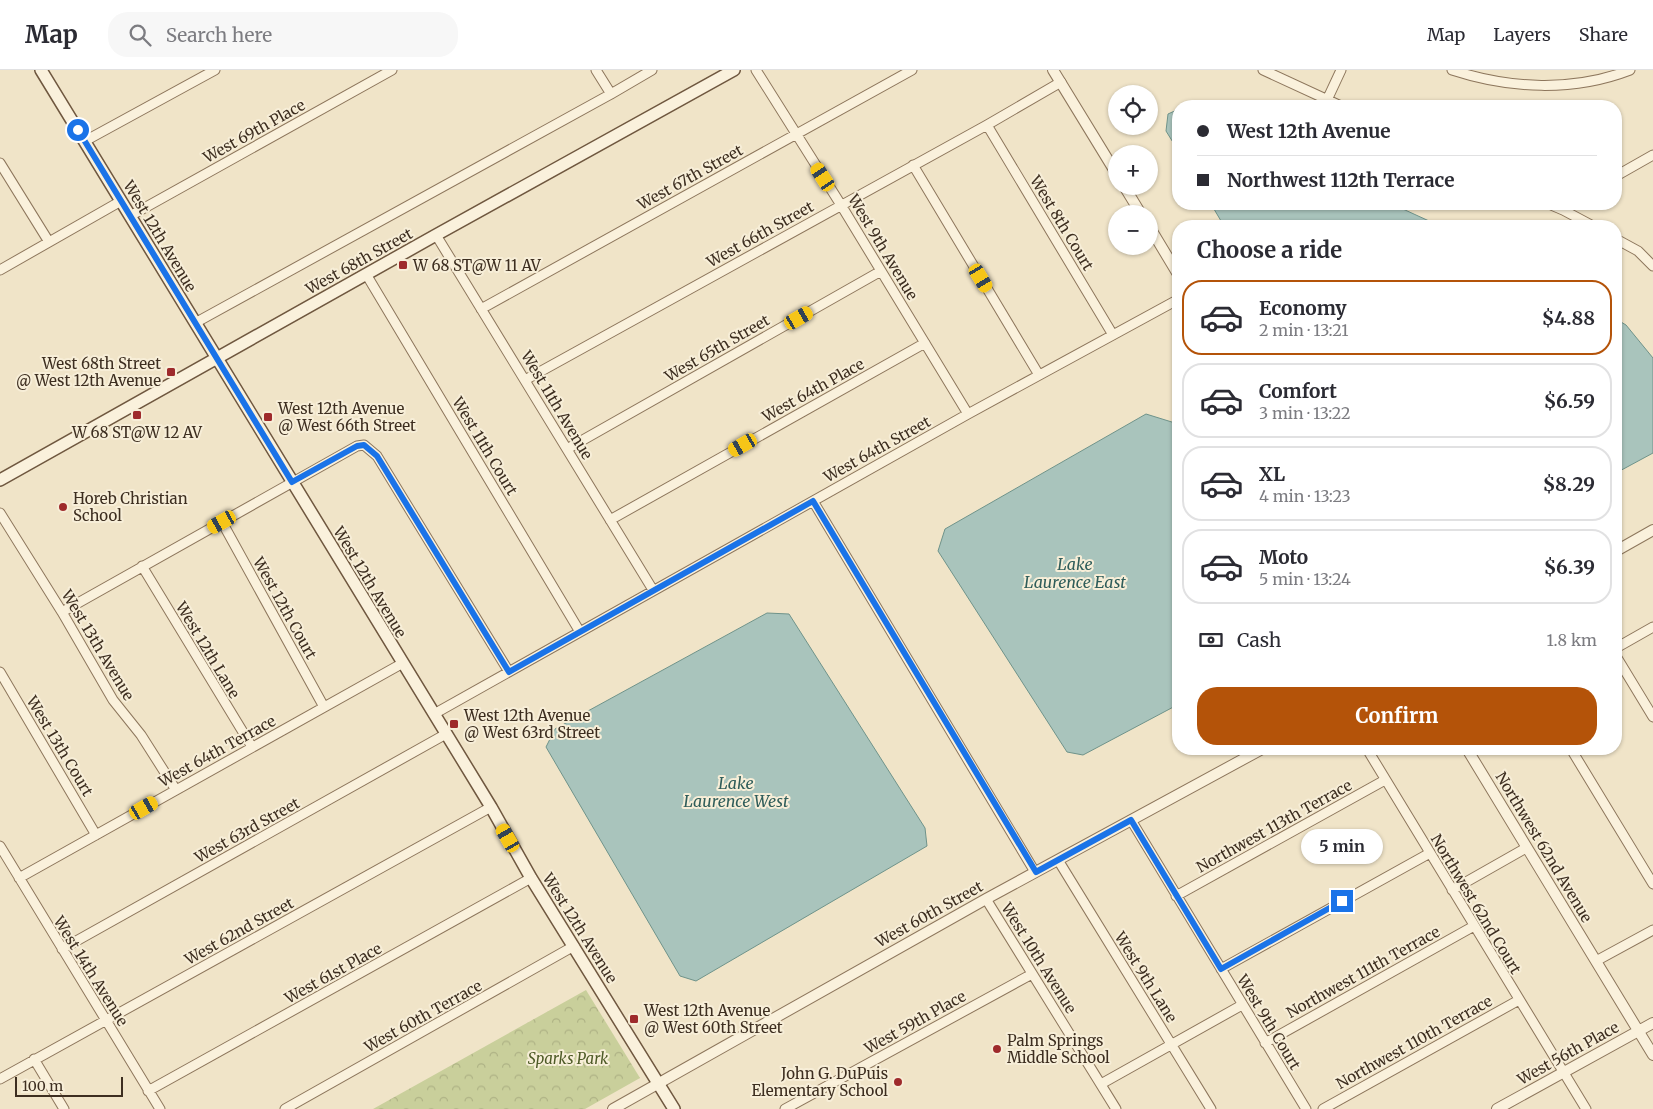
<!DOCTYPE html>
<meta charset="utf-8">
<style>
:root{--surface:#fff;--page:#f7f7f7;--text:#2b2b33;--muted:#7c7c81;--line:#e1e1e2;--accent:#b45309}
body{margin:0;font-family:Merriweather,serif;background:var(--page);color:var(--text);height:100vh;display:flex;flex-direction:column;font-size:19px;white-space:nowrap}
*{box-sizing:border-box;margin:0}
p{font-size:16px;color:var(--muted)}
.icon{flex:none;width:28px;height:28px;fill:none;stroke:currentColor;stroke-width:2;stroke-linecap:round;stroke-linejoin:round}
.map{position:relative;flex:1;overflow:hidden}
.side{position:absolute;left:1172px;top:150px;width:450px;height:535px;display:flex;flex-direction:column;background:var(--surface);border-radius:20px;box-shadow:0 1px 4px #0004}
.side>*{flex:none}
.guide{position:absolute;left:1172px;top:30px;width:450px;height:110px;border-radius:20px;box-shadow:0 1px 4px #0004;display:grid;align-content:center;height:110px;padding:0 25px;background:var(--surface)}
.fabs{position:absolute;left:1108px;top:15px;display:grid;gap:10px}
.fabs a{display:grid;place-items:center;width:50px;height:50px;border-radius:50%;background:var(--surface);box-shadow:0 1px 4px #0004;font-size:25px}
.scale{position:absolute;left:15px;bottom:12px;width:108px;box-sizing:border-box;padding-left:5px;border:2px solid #3d2e20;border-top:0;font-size:14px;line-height:18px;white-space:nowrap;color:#3d2e20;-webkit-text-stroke:4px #f7eed8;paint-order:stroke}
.end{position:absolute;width:22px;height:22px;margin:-11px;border:6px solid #1a73e8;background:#fff;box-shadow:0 0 0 2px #fff}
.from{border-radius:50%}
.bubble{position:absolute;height:35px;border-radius:18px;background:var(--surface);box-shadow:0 1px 4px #0004;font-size:16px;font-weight:700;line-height:35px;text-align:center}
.car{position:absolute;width:15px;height:30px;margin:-15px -8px;border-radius:6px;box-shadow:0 0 4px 1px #0007;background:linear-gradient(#f5c518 24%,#345 0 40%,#f5c518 0 76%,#345 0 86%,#f5c518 0)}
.guide b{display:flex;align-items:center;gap:18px;height:48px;font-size:19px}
.guide b+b{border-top:1px solid var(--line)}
.guide i{width:12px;height:12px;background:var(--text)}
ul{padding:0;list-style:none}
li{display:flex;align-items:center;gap:15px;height:75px;margin:0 10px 8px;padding:0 15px;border:2px solid var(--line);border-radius:20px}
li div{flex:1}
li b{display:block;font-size:19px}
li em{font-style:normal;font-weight:700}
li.active{border-color:var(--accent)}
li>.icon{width:45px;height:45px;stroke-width:1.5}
h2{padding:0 25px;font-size:22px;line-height:60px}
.pay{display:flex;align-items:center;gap:12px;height:55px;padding:0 25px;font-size:19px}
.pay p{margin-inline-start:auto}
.action{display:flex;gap:10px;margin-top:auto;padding:10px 25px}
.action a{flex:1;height:58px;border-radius:20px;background:var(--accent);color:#fff;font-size:20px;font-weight:700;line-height:58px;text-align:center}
header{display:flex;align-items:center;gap:30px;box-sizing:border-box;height:70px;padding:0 25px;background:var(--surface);border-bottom:1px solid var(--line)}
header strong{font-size:24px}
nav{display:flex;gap:28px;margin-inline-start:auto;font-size:18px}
.search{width:350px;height:45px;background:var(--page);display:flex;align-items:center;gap:12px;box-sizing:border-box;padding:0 18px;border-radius:20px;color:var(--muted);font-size:19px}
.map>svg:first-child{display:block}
.forest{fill:url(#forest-crowns)}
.water{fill:#a9c4bc;stroke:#6f938a}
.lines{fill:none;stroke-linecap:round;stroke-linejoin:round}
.minor-casing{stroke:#8d765c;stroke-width:11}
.tertiary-casing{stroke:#8d765c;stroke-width:12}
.secondary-casing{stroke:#6f573f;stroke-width:14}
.minor{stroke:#faf1dc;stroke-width:9}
.tertiary{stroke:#faf1dc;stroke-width:10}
.secondary{stroke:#faf1dc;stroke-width:11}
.route{stroke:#1a73e8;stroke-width:6}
.poi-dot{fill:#9e2a2b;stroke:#f7eed8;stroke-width:2}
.labels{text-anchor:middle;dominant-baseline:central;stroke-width:4;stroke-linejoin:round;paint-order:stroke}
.street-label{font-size:15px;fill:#3d2e20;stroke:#f7eed8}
.poi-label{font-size:15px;fill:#3d2e20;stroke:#f7eed8;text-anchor:start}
.park-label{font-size:15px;font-style:italic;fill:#4d5a26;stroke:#f7eed8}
.water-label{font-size:16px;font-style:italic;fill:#2f5d5a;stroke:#f7eed8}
</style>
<header>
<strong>Map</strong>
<div class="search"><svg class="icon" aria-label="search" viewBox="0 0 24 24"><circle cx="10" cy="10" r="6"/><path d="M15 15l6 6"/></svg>Search here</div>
<nav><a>Map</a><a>Layers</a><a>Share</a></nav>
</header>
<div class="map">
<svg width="1653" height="1039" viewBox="0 0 1653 1039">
<defs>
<pattern id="forest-crowns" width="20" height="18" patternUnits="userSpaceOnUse" patternTransform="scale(1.25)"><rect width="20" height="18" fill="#c9cf9b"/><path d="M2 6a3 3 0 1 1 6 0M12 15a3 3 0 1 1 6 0" fill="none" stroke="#aeb285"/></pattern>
</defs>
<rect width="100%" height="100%" fill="#f0e4c8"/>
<path class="forest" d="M586,920L640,1008L585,1039H373Z"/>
<path class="water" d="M1179,39V82L1166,61L1168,44Z
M1211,134H1392L1440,156H1224Z
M1616,249L1626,255L1653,288V383L1616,403Z
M1146,344L1175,353L1179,359V634L1083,685L1067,682L938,481L945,459Z
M767,543L789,544L925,758L927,776L696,911L680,906L546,677L555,659Z"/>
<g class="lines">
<g class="minor-casing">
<path id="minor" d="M596,0L611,24
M756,0L841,135L968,344
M1263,0L1341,36
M1452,0C1510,19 1573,22 1630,0
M1327,30L1341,0
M987,55L1113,265
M85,71L215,0
M0,93L49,172
M913,95L1039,305
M1616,106L1653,85
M1549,134L1563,140L1593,156
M130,146L392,0
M436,165L653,520
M1616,169L1638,181L1653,196
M0,200L121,131
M366,204L580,562
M481,239L912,0
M195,253L611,24L652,0
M525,310L987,55L1061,12
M567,379L881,201
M813,431L1035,802
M0,443L62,542L113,630L141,665L176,720
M610,450L925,273
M222,452L324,637
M142,496L252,677
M62,542L357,376L364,375L377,386L509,602
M1616,578L1653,557
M1616,586L1653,647
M0,602L96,765
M434,644L968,344L1179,229
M1367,679L1586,1039
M1571,679L1653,814
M1131,750L1306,1039
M0,776L160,1039
M1058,790L1211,1039
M19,808L403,593
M1452,820L1526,778
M1176,826L1385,710
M986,829L1116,1039
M62,879L446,664
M1596,891L1653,860
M1221,899L1430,783
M1265,973L1474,856
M34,989L64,1039
M0,1009L491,737
M1101,1014L1242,935
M148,1021L531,808
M285,1039L574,876
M785,1039L1032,904
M1323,1039L1519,930"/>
</g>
<g class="tertiary-casing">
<path id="tertiary" d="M1053,0L1116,103
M1124,116L1141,144
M1149,156L1179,206
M1616,481L1653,460
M1467,679L1653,985
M613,1039L986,829L1262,679
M1497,1039L1653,953"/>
</g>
<g class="secondary-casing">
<path id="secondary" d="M41,0L491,737L531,808L674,1039
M0,410L436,165L734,0"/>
</g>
<use href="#minor" class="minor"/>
<use href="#tertiary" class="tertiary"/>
<use href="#secondary" class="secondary"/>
</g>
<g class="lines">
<path class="route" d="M78,60L292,412L357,376L364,375L377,386L509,602L813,431L1036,802L1131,750L1221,899L1342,831"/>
</g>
<g class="poi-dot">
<rect x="398" y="190" width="10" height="10" rx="2.5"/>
<rect x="166" y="297" width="10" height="10" rx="2.5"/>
<rect x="132" y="340" width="10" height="10" rx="2.5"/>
<rect x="263" y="342" width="10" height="10" rx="2.5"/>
<circle cx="63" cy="437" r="5"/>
<rect x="449" y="649" width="10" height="10" rx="2.5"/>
<rect x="629" y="944" width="10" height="10" rx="2.5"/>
<circle cx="997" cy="979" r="5"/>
<circle cx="898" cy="1012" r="5"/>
</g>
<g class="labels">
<g class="street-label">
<text transform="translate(254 61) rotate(-29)">West 69th Place</text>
<text transform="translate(690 107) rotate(-29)">West 67th Street</text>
<text transform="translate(1062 153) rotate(59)">West 8th Court</text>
<text transform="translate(760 164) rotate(-29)">West 66th Street</text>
<text transform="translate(160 166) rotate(59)">West 12th Avenue</text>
<text transform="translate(883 177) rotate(59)">West 9th Avenue</text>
<text transform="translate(359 191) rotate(-29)">West 68th Street</text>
<text transform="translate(717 278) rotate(-30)">West 65th Street</text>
<text transform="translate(813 320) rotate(-29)">West 64th Place</text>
<text transform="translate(557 335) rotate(59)">West 11th Avenue</text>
<text transform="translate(485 376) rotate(59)">West 11th Court</text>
<text transform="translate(877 379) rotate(-29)">West 64th Street</text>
<text transform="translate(370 512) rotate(59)">West 12th Avenue</text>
<text transform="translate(285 538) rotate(61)">West 12th Court</text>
<text transform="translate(98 575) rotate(59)">West 13th Avenue</text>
<text transform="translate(208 580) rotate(59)">West 12th Lane</text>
<text transform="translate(60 676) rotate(59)">West 13th Court</text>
<text transform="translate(217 681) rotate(-29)">West 64th Terrace</text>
<text transform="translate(1274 756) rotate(-29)">Northwest 113th Terrace</text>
<text transform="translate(247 760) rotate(-29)">West 63rd Street</text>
<text transform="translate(1544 777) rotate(59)">Northwest 62nd Avenue</text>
<text transform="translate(1476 834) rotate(59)">Northwest 62nd Court</text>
<text transform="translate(929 844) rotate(-29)">West 60th Street</text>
<text transform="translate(580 858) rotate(58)">West 12th Avenue</text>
<text transform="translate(239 861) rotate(-29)">West 62nd Street</text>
<text transform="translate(1039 888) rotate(58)">West 10th Avenue</text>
<text transform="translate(91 901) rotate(58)">West 14th Avenue</text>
<text transform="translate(1363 902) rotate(-29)">Northwest 111th Terrace</text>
<text transform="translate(333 903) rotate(-29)">West 61st Place</text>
<text transform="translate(1146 907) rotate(58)">West 9th Lane</text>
<text transform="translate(423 946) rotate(-29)">West 60th Terrace</text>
<text transform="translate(915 952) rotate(-29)">West 59th Place</text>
<text transform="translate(1269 952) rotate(59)">West 9th Court</text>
<text transform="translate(1414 972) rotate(-29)">Northwest 110th Terrace</text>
<text transform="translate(1568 983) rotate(-29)">West 56th Place</text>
</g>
<g class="poi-label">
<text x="413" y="195">W 68 ST@W 11 AV</text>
<text x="161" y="293" text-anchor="end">West 68th Street<tspan x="161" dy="17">@ West 12th Avenue</tspan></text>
<text x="278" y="338">West 12th Avenue<tspan x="278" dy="17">@ West 66th Street</tspan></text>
<text x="137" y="362" text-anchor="middle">W 68 ST@W 12 AV</text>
<text x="73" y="428">Horeb Christian<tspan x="73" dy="17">School</tspan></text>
<text x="464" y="645">West 12th Avenue<tspan x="464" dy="17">@ West 63rd Street</tspan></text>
<text x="644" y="940">West 12th Avenue<tspan x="644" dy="17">@ West 60th Street</tspan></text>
<text x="1007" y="970">Palm Springs<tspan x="1007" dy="17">Middle School</tspan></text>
<text x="888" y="1003" text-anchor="end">John G. DuPuis<tspan x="888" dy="17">Elementary School</tspan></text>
</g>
<g class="park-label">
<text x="568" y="988">Sparks Park</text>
</g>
<g class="water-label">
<text x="1075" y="494">Lake<tspan x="1075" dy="18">Laurence East</tspan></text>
<text x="736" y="713">Lake<tspan x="736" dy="18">Laurence West</tspan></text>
</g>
</g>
</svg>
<div class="fabs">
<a><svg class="icon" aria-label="locate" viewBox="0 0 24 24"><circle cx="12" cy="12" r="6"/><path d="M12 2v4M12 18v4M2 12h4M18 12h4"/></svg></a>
<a>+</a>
<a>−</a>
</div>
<div class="scale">100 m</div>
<i class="end from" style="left:78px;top:60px"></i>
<i class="end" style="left:1342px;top:831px"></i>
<div class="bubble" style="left:1301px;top:759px;width:82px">5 min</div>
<i class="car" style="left:823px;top:107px;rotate:327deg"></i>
<i class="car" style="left:981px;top:208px;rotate:149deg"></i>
<i class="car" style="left:799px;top:248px;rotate:60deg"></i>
<i class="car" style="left:743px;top:375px;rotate:240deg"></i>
<i class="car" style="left:222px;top:452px;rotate:241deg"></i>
<i class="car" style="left:144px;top:738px;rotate:60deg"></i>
<i class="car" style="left:508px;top:768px;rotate:330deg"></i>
<div class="guide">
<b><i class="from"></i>West 12th Avenue</b>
<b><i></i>Northwest 112th Terrace</b>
</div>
<section class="side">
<h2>Choose a ride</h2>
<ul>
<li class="active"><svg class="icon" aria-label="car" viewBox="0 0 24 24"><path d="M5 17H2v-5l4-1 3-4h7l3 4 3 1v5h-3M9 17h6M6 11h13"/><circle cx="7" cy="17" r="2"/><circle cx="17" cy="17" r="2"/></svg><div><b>Economy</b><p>2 min · 13:21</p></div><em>$4.88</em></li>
<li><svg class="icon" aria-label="car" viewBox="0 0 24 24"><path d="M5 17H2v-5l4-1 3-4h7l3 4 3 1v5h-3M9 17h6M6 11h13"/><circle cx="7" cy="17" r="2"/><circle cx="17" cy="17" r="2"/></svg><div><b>Comfort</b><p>3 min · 13:22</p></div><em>$6.59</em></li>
<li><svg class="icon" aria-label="car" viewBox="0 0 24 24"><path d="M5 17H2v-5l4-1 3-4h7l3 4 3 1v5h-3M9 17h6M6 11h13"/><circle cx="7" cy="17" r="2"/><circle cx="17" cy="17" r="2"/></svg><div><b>XL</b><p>4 min · 13:23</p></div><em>$8.29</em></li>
<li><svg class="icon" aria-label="car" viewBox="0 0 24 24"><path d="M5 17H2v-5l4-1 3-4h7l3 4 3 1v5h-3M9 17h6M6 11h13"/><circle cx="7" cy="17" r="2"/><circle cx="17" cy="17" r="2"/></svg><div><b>Moto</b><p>5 min · 13:24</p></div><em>$6.39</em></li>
</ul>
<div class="pay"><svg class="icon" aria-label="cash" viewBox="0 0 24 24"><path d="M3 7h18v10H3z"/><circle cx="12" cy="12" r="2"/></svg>Cash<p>1.8 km</p></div>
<div class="action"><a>Confirm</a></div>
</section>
</div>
